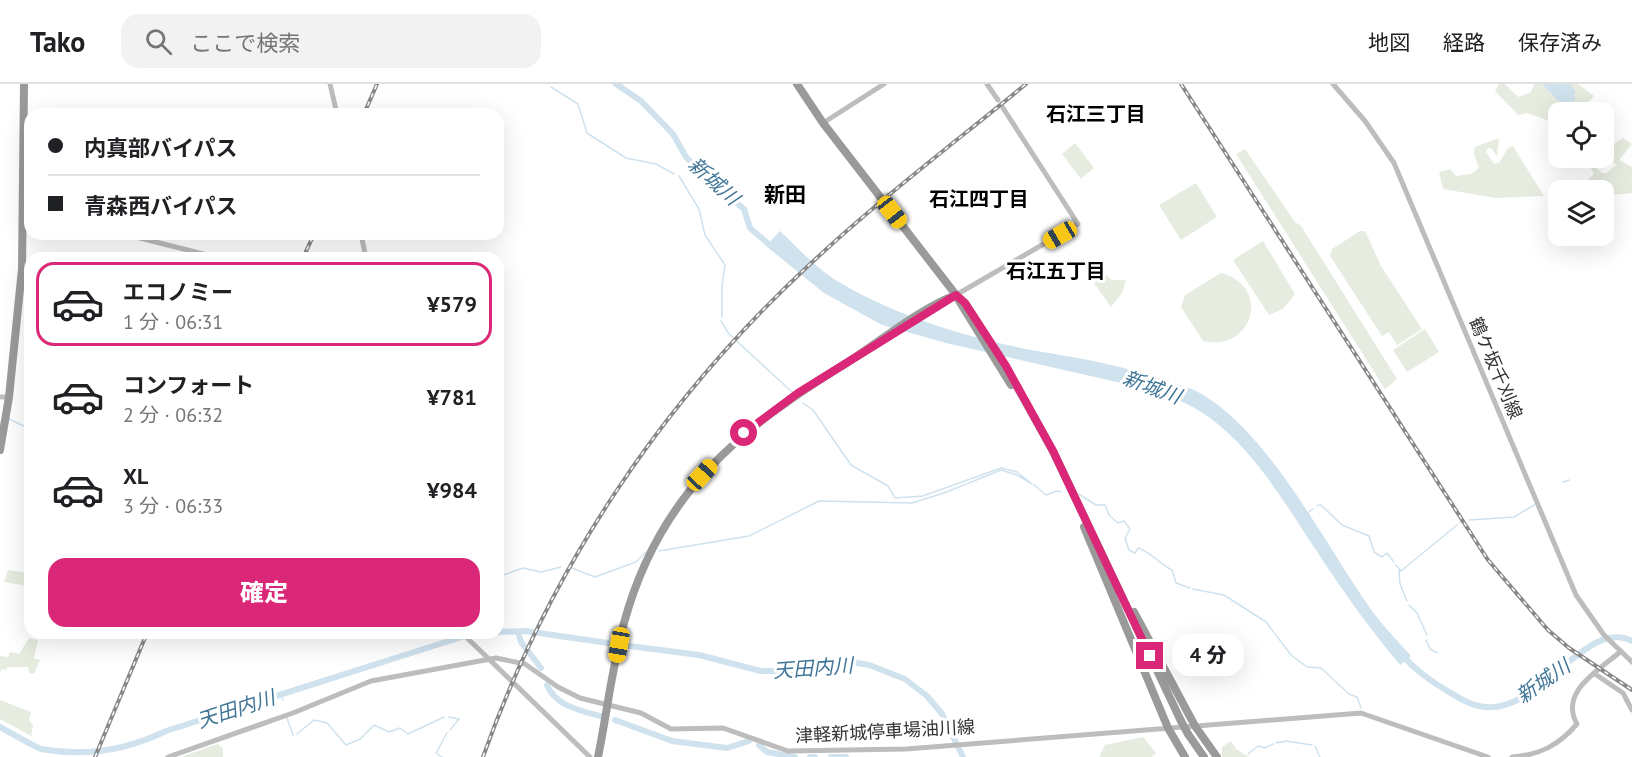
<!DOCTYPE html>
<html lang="ja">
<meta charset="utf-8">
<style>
:root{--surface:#fff;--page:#f2f2f2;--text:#202124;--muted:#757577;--line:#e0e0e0;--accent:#db2777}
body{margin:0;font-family:"PT Sans","Noto Sans JP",sans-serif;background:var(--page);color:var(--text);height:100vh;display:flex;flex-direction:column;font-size:22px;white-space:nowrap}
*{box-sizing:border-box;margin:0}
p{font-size:20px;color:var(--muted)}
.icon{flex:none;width:33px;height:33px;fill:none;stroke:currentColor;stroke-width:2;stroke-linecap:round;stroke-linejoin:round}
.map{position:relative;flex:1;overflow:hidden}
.side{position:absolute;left:24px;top:168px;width:480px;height:387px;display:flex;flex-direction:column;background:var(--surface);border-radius:18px;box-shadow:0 6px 24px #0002}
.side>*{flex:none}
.guide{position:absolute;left:24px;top:24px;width:480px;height:132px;border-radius:18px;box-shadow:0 6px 24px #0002;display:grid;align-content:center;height:132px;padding:0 24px;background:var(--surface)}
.fabs{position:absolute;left:1548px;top:18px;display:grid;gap:12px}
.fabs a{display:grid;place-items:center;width:66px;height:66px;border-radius:12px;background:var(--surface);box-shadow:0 6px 24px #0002;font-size:30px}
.end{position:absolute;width:27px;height:27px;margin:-14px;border:8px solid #db2777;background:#fff;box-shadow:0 0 0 3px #fff}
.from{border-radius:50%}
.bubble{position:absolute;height:42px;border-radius:18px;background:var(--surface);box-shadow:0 6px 24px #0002;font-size:20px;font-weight:800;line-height:42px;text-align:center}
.car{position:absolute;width:18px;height:36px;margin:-18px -9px;border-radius:8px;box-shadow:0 0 4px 2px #0007;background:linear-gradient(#f5c518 24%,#345 0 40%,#f5c518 0 76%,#345 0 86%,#f5c518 0)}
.guide b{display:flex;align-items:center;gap:21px;height:57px;font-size:22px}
.guide b+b{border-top:2px solid var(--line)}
.guide i{width:15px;height:15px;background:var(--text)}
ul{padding:10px 0 0;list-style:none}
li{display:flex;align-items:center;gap:18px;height:84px;margin:0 12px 9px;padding:0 12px;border:3px solid transparent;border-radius:18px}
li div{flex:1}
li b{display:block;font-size:22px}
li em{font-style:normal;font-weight:800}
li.active{border-color:var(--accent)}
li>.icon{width:54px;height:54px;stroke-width:1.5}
.cta{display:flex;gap:12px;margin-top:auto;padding:12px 24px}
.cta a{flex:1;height:69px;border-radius:18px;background:var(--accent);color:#fff;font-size:24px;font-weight:800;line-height:69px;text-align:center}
header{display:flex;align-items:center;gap:36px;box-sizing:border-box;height:84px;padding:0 30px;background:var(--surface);border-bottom:2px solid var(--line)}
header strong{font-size:28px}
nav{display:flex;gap:33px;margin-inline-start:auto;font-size:21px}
.search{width:420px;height:54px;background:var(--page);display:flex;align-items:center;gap:15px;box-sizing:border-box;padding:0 21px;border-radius:18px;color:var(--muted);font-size:22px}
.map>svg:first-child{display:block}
.green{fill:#e6ecdf}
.water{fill:#cfe2ee}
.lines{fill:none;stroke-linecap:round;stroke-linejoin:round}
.stream{stroke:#cfe2ee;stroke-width:1.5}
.river{stroke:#cfe2ee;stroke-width:6}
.secondary{stroke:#bdbdbd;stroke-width:5}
.highway{stroke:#9a9a9a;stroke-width:8}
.rail-casing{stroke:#888;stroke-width:4}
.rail{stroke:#fff;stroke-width:1.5;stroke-dasharray:4.5;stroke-linecap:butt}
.highway-bridge{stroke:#9a9a9a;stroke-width:8}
.route{stroke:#db2777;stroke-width:8}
.labels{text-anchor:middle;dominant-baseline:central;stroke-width:6;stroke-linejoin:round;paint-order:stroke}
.street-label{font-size:18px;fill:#333;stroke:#fff}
.neighbourhood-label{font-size:20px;font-weight:bold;fill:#000;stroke:#fff}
.water-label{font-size:20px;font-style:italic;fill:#3f7597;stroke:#fff}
.quarter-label{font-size:21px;font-weight:bold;fill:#000;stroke:#fff}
</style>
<header>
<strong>Tako</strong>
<div class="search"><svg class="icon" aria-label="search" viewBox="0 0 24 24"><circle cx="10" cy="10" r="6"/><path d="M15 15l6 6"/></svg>ここで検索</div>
<nav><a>地図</a><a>経路</a><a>保存済み</a></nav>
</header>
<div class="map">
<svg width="1632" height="673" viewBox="0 0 1632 673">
<rect width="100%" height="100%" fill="#fff"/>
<path class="green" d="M1499,0H1505L1518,13L1531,8L1534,0H1542L1558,17L1576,12L1570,0H1578L1594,12L1584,23L1585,28H1558V40L1527,29L1518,31L1495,7Z
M1623,54L1632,60L1619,76L1632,83V109L1604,112V106H1591L1586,97L1594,90L1589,81L1591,79L1602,89H1607L1616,81L1605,66Z
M1496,55H1499L1497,72L1491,64H1488L1486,68L1494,80L1499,79L1508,64L1513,62L1544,112L1495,114L1443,105L1439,88L1450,85L1456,92L1471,90L1479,84L1474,69L1475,63Z
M1075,59L1094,84L1081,95L1062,70Z
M1245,65L1295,138L1301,142L1397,295L1385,305L1236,70Z
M1196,99L1217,133L1181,156L1159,121Z
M1360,147H1365L1381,182L1422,245L1397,261L1389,248L1382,252L1330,172L1332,165Z
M1263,157L1295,210L1283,225L1269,231L1233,176Z
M1221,189C1272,202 1253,269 1203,257L1181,223L1185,211Z
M1105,190L1112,196H1126L1122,209L1111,223L1094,199Z
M1425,245L1439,268L1407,288L1393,266Z
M8,486L29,489L30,487V506L28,502L4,498Z
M29,554L38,556L34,574L40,576L34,590L29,589L28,583H7V586L2,585L0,588V572L8,573L10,568L19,570Z
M0,616L31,628L29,636L33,642L31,652L0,635Z
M1143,653L1156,669L1152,673H1099L1105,661Z
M1231,657L1236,665L1249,673H1222V663Z
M217,660L223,664V673H181Z"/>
<path class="water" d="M1542,0H1570L1575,7V16L1571,20L1558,17Z
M780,147C797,163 814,182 834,195C891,231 976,257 1043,268C1086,275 1128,283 1170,298C1178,301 1188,303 1196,307C1267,344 1324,459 1370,524C1382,541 1397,556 1411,572L1400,581C1369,544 1342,506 1316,466C1285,420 1256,368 1210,334C1190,319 1167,311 1143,304L946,259L882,241L824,209L766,162Z"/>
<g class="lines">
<path class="stream" d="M551,3L578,20L587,49L626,74L656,80L674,90
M679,92L699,125L705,151L725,181L722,202V233
M721,237L729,250L792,308
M803,319L813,326L851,381L888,402L895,414L923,412L1001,384L1017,388L1031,399
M9,335L30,345
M1563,398L1569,396
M1034,401L1046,411L1057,407L1061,408
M1079,410L1096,421H1105L1109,431L1118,439L1124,437L1130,445L1125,454L1129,466L1135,469L1138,464C1151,468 1161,481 1172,486L1176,499L1190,504
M1317,422L1320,420L1342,441L1369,452L1374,468L1382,473L1387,469L1394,478
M1306,430L1313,425
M1469,436L1514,433L1534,421
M1460,439L1461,437
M659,467L749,452L819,417L912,419L944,409L1001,386L1017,391L1032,400
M1396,481L1401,487L1457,441
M572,484L595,493L636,478L646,468
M1399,486L1400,500L1407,517
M498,493L523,484L541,488L561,483
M1193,505L1224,511L1266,538L1291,571L1307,583L1321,584L1349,610L1357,613L1361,624
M1409,521L1417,529L1427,551
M1426,556L1430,565L1437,569
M281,611L283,616
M449,633L459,635L450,646
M287,634L293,651
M297,650L314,636L327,639L346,661L360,655L374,641L389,648L400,644L408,650L444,633
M1276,659L1286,657L1312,661
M1315,662L1320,673
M1248,670L1258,662L1265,664L1273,660
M442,673L436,669L447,649"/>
<path class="river" d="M616,0L641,17L673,50L686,73L706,94L744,125L750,144L772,163
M498,548L525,547L615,560
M518,548L521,558L541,584
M622,561L699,571L761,587H788L846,577L869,581L905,595L927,612L942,630L963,673
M1402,571C1416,587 1432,598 1449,608C1459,614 1468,620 1479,622C1537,636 1585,532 1632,557
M547,601C554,621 581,627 600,632
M615,636L672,657L727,664L749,657
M0,643C13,650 27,659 41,665C84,673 127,666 166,647L474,549
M759,661L767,668L795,673
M810,673H815
M831,673H846"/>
<path class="secondary" d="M330,0L337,30
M987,0L998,16
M1333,0L1365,37L1394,79L1576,511L1604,551L1632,578
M823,39L884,0
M124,150L211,172
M361,150L366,174
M956,211L1078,140L1003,24
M0,313H9
M462,549L590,673
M1595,590L1623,609L1632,626
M168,673L293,629L371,597L496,574L525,580L558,603L580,614L641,629L671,645L723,644L788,667L906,665L1361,629L1488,673
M1512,673C1540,671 1559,661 1577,640C1559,608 1598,587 1620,568"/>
<path class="highway" d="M797,0L823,39L956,211L965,219L1006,283L1053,367L1181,637
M956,212L1011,301
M0,366L9,313L22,185L24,0
M1084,443L1168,644L1185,673
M1134,528L1195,642L1217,673
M1188,650L1204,673
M598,673C607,629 612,583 624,539C659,410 739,345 848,278C879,258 924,222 956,211"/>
<g class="rail-casing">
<path id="rail" d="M1181,0L1488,476L1548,546L1569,564L1632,606
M364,30L377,0
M303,174L314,150
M95,673L147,549
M483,673C550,485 661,319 807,183C876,118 953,60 1026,0"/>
</g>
<use href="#rail" class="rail"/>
<path class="highway-bridge" d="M1181,637L1188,650"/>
</g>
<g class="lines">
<path class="route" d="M744,349L798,309L956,211L965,219L1006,282L1053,367L1150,572"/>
</g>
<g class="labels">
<g class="street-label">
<text transform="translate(1496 284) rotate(67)">鶴ケ坂千刈線</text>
<text transform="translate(885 647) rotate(-3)">津軽新城停車場油川線</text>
</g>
<g class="neighbourhood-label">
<text x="1096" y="30">石江三丁目</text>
<text x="979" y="115">石江四丁目</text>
<text x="1056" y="187">石江五丁目</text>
</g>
<g class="water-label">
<text transform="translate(714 97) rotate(42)">新城川</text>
<text transform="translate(1152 303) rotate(20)">新城川</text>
<text transform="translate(813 584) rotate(-4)">天田内川</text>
<text transform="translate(1543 597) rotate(-35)">新城川</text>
<text transform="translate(236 625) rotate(-18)">天田内川</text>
</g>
<g class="quarter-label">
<text x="785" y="110">新田</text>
</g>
</g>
</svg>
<div class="fabs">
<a><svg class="icon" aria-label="locate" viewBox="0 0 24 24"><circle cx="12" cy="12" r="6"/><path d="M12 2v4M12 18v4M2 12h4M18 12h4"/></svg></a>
<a><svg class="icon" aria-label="layers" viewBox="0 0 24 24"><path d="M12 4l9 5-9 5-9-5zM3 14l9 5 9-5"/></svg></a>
</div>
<i class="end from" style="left:744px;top:349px"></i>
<i class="end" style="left:1150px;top:572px"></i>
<div class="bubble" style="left:1172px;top:550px;width:72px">4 分</div>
<i class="car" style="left:892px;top:128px;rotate:142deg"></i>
<i class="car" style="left:1060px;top:151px;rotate:240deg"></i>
<i class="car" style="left:702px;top:391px;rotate:43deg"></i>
<i class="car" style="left:619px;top:561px;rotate:190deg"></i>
<div class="guide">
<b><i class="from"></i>内真部バイパス</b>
<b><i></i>青森西バイパス</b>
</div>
<section class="side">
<ul>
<li class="active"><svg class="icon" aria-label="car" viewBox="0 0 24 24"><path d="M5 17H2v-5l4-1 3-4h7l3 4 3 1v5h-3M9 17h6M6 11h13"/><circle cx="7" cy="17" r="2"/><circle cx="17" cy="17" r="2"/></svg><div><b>エコノミー</b><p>1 分 · 06:31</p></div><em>¥579</em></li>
<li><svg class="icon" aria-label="car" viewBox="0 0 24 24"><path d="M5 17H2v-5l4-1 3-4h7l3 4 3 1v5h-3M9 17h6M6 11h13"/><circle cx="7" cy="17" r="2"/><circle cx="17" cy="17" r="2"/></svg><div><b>コンフォート</b><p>2 分 · 06:32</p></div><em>¥781</em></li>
<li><svg class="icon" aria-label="car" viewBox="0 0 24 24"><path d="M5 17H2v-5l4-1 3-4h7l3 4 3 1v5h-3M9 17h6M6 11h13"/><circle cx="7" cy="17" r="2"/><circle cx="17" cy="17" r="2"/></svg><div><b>XL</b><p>3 分 · 06:33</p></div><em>¥984</em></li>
</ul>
<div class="cta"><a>確定</a></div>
</section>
</div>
